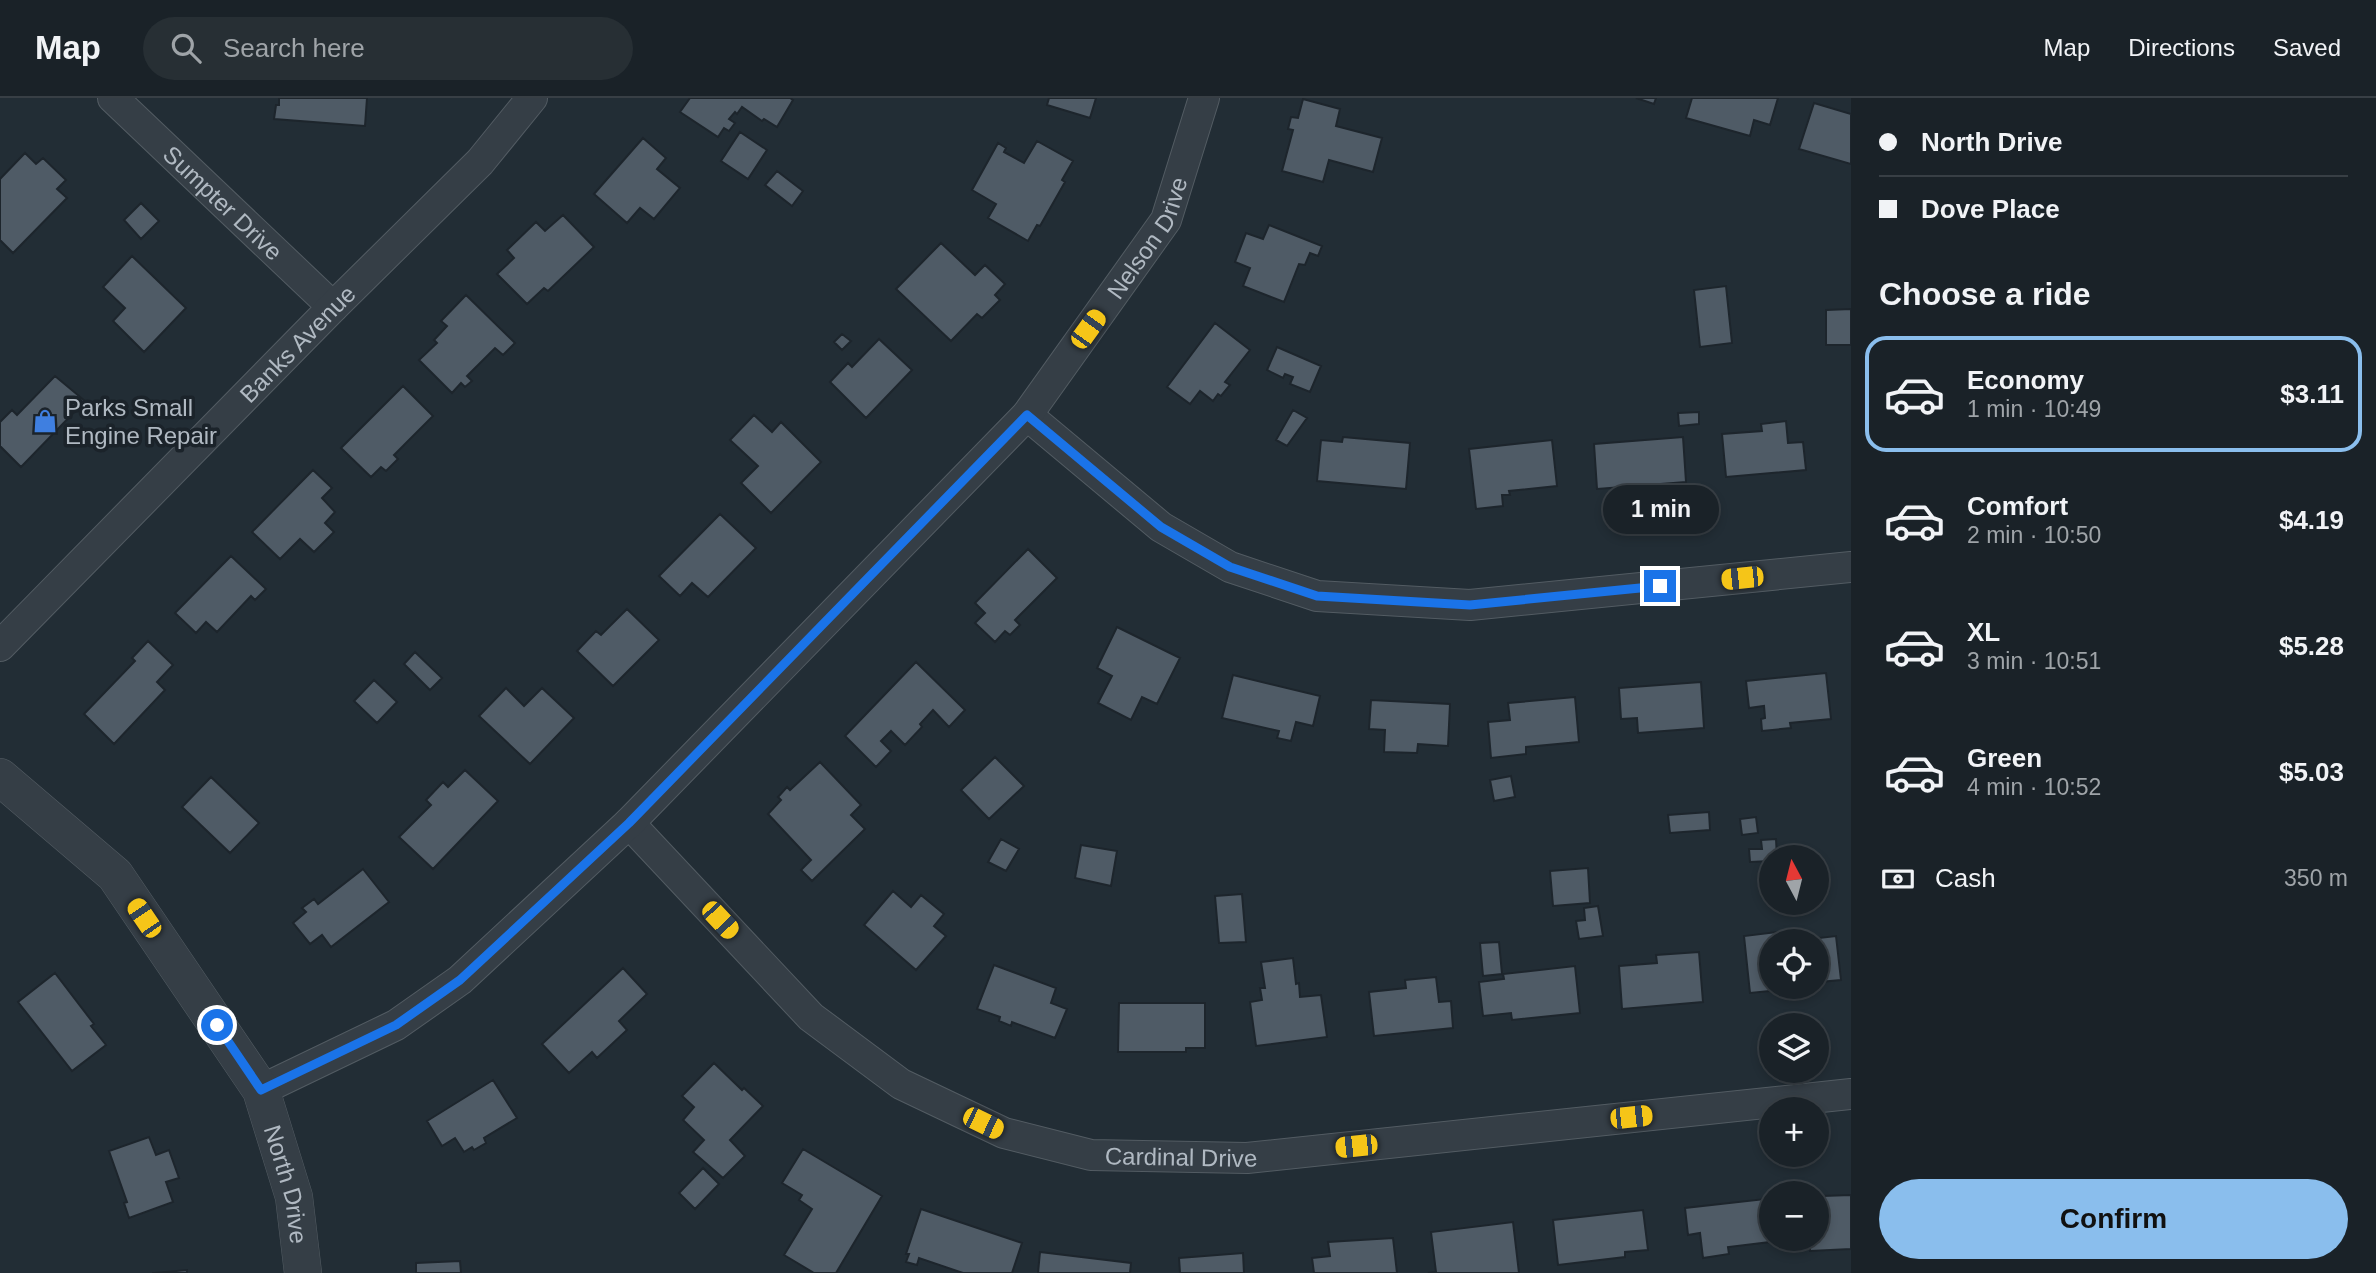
<!DOCTYPE html>
<meta charset="utf-8">
<style>
:root{--surface:#1a2228;--page:#272f34;--text:#f1f3f6;--muted:#9fa4a8;--line:#383f45;--accent:#8abeed}
body{margin:0;font-family:Helvetica,sans-serif;background:var(--page);color:var(--text);height:100vh;display:flex;flex-direction:column;font-size:26px;white-space:nowrap}
*{box-sizing:border-box;margin:0}
p{font-size:23px;color:var(--muted)}
.icon{flex:none;width:38px;height:38px;fill:none;stroke:currentColor;stroke-width:2;stroke-linecap:round;stroke-linejoin:round}
.map{position:relative;flex:1;overflow:hidden}
.side{display:flex;flex-direction:column;background:var(--surface);width:525px}
.side>*{flex:none}
.hud{display:grid;align-content:center;height:154px;padding:0 28px;background:var(--surface)}
.needle{width:46px;rotate:353deg}
.buttons{position:absolute;left:1759px;top:747px;display:grid;gap:14px}
.buttons a{display:grid;place-items:center;width:70px;height:70px;border-radius:50%;background:var(--surface);box-shadow:0 4px 10px #0003,0 0 0 2px var(--line);font-size:35px}
.end{position:absolute;width:32px;height:32px;margin:-16px;border:9px solid #1a73e8;background:#fff;box-shadow:0 0 0 4px #fff}
.from{border-radius:50%}
.bubble{position:absolute;height:49px;border-radius:24px;background:var(--surface);box-shadow:0 4px 10px #0003,0 0 0 2px var(--line);font-size:23px;font-weight:600;line-height:49px;text-align:center}
.car{position:absolute;width:21px;height:42px;margin:-21px -10px;border-radius:9px;box-shadow:0 0 5px 2px #0007;background:linear-gradient(#f5c518 24%,#345 0 40%,#f5c518 0 76%,#345 0 86%,#f5c518 0)}
.hud b{display:flex;align-items:center;gap:24px;height:66px;font-size:26px}
.hud b+b{border-top:2px solid var(--line)}
.hud i{width:18px;height:18px;background:var(--text)}
ul{padding:0;list-style:none}
li{display:flex;align-items:center;gap:21px;height:116px;margin:0 14px 10px;padding:0 14px;border:4px solid transparent;border-radius:21px}
li div{flex:1}
li b{display:block;font-size:26px}
li em{font-style:normal;font-weight:600}
li.current{border-color:var(--accent)}
li>.icon{width:63px;height:63px;stroke-width:1.5}
h2{padding:0 28px;font-size:32px;line-height:84px}
.pay{display:flex;align-items:center;gap:18px;height:77px;padding:0 28px;font-size:26px}
.pay p{margin-inline-start:auto}
.action{display:flex;gap:14px;margin-top:auto;padding:14px 28px}
.action a{flex:1;height:80px;border-radius:42px;background:var(--accent);color:#111;font-size:28px;font-weight:600;line-height:80px;text-align:center}
header{display:flex;align-items:center;gap:42px;box-sizing:border-box;height:98px;padding:0 35px;background:var(--surface);border-bottom:2px solid var(--line)}
header strong{font-size:33px}
nav{display:flex;gap:38px;margin-inline-start:auto;font-size:24px}
.search{width:490px;height:63px;background:var(--page);display:flex;align-items:center;gap:18px;box-sizing:border-box;padding:0 24px;border-radius:38px;color:var(--muted);font-size:26px}
main{display:flex;flex:1;min-height:0}
.map>svg:first-child{display:block}
.building{fill:#4f5b66;stroke:#1d252c;stroke-width:2}
.lines{fill:none;stroke-linecap:round;stroke-linejoin:round}
.minor-casing{stroke:#535c63;stroke-width:32}
.tertiary-casing{stroke:#535c63;stroke-width:38}
.minor{stroke:#353e46;stroke-width:30}
.tertiary{stroke:#353e46;stroke-width:37}
.route{stroke:#1a73e8;stroke-width:9}
.labels{text-anchor:middle;dominant-baseline:central;stroke-width:7;stroke-linejoin:round;paint-order:stroke}
.street-label{font-size:24px;fill:#b0b9c2;stroke:#1b232a}
.poi-label{font-size:24px;fill:#b0b9c2;stroke:#1b232a;text-anchor:start}
</style>
<header>
<strong>Map</strong>
<div class="search"><svg class="icon" aria-label="search" viewBox="0 0 24 24"><circle cx="10" cy="10" r="6"/><path d="M15 15l6 6"/></svg>Search here</div>
<nav><a>Map</a><a>Directions</a><a>Saved</a></nav>
</header>
<main>
<div class="map">
<svg width="1851" height="1175" viewBox="0 0 1851 1175">
<rect width="100%" height="100%" fill="#222d35"/>
<path class="building" d="M279,0H367L365,28L274,21L276,7H279Z
M690,0H790L793,2L777,29L764,21L762,23L742,9L737,16L735,14L729,21L735,25L729,33L724,30L718,39L680,14Z
M1049,0H1096L1090,20L1047,7Z
M1636,0H1656L1654,6Z
M1692,0H1778L1770,27L1754,22L1750,38L1686,20Z
M1303,1L1340,11L1336,28L1382,40L1373,74L1329,62L1323,84L1282,73L1293,32L1288,31L1291,19L1298,20Z
M1814,5L1851,16V66L1799,51Z
M740,34L767,52L748,81L721,63Z
M643,40L666,60L657,71L680,90L654,121L640,110L627,125L594,96Z
M1037,43L1073,63L1062,82L1065,84L1040,128L1037,127L1028,143L988,120L996,106L972,92L998,45L1006,50L1004,54L1024,65Z
M25,55L36,66L43,60L66,82L57,91L67,100L13,155L0,142V81Z
M777,73L803,93L792,108L765,87Z
M141,105L159,123L141,141L124,122Z
M563,117L594,149L548,193L544,190L527,206L497,176L514,160L507,152L536,124L545,133Z
M1269,127L1322,148L1318,158L1310,155L1305,167L1299,166L1284,204L1243,188L1250,170L1235,164L1246,135L1263,141Z
M941,145L975,177L985,167L1005,186L995,197L1000,202L982,220L977,216L951,243L896,191Z
M132,158L186,210L144,254L113,223L125,210L103,189Z
M1726,188L1732,245L1700,249L1694,192Z
M466,197L515,245L503,257L495,250L467,278L472,283L465,289L461,285L452,295L419,262L437,245L434,242L447,228L441,223Z
M1851,211V247H1826V212Z
M1215,225L1250,252L1225,284L1230,287L1221,298L1218,296L1213,303L1200,293L1190,306L1167,289Z
M842,236L851,243L842,252L834,244Z
M879,241L912,272L866,320L830,284L848,265L852,269Z
M1277,249L1321,268L1310,294L1290,286L1293,279L1285,276L1283,280L1267,272Z
M55,278L85,303L21,369L0,348V324L12,312L17,317Z
M403,288L433,318L394,357L398,361L386,373L381,369L371,379L341,350Z
M1293,312L1307,320L1287,348L1276,342Z
M1699,314V326L1679,328L1678,315Z
M754,317L772,334L781,324L821,364L771,415L741,385L758,368L730,342Z
M1786,323L1788,345L1803,344L1806,372L1726,379L1722,336L1762,333L1761,326Z
M1343,339L1410,345L1406,391L1317,383L1321,342L1342,344Z
M1683,339L1686,384L1597,391L1594,346Z
M1552,342L1557,388L1509,393L1510,397H1502L1503,408L1476,411L1469,351Z
M313,372L332,390L322,400L335,414L325,425L334,434L314,454L300,441L280,461L252,434Z
M720,416L756,450L708,499L692,485L680,498L659,478Z
M1028,451L1057,480L1015,522L1020,527L1010,537L1005,533L995,544L975,525L985,515L975,505Z
M231,458L266,491L255,502L251,498L217,534L206,524L196,535L175,515Z
M627,511L659,542L613,588L577,553L596,533L601,537Z
M1117,529L1180,560L1157,606L1142,599L1131,622L1098,605L1112,578L1097,570Z
M148,543L173,567L157,584L165,592L114,646L84,616L135,563L132,560Z
M415,554L442,580L430,592L404,566Z
M916,564L965,612L949,629L933,612L920,626L922,629L905,647L891,633L881,643L891,653L876,669L845,638Z
M1826,575L1831,621L1790,625L1791,630L1762,633L1761,621L1765,620L1764,608L1749,610L1746,583Z
M1233,577L1320,598L1313,628L1296,624L1291,643L1277,640L1279,633L1222,620Z
M374,582L397,604L377,625L354,603Z
M1701,584L1704,630L1638,635L1637,620L1621,621L1619,590Z
M506,590L524,608L542,590L574,620L530,666L479,618Z
M1575,599L1579,644L1526,649V656L1491,660L1488,624L1510,622L1508,605Z
M1371,602L1450,606L1448,648L1418,646L1417,655L1384,654L1385,632L1369,631Z
M995,659L1024,688L989,721L961,692Z
M820,664L861,707L851,717L865,731L812,783L801,772L811,762L768,716L781,702L778,699L787,689L790,692Z
M465,672L498,703L433,771L399,739L431,707L426,702L443,684L448,689Z
M1511,678L1515,699L1494,703L1490,682Z
M211,679L259,725L230,755L182,709Z
M1709,714L1710,732L1670,735L1668,717Z
M1756,719L1758,735L1742,737L1740,721Z
M1001,741L1019,751L1006,773L988,764Z
M1776,741L1777,760H1771V763L1750,764L1749,751H1762L1761,742Z
M1081,747L1117,753L1111,788L1075,780Z
M1588,770L1590,805L1553,808L1550,773Z
M363,771L389,804L331,849L322,837L310,846L293,825L306,814L302,810L314,801L318,806Z
M893,793L911,809L921,797L944,816L934,828L946,838L916,872L864,827Z
M1242,796L1246,844L1219,845L1215,798Z
M1598,808L1603,838L1579,841L1576,823L1585,822L1584,810Z
M1777,834L1778,844H1771V889H1808L1750,895L1744,838Z
M1836,838L1841,882L1820,884V888H1816V844H1784Z
M1499,844L1502,876L1483,878L1480,845Z
M1699,854L1703,904L1622,911L1619,868L1657,865L1656,857Z
M1293,860L1296,886L1299,885L1300,899L1321,897L1327,939L1256,948L1250,904L1262,902L1260,890H1265L1261,864Z
M994,867L1056,890L1051,905L1067,911L1055,940L1012,924L1011,928L999,923L1000,919L977,911Z
M1575,868L1580,915L1512,922L1511,915L1483,918L1479,884L1504,881L1503,876Z
M623,870L647,896L619,923L627,932L597,960L592,954L569,975L542,946Z
M55,875L94,926L91,928L106,947L72,973L18,904Z
M1436,879L1439,904L1451,903L1453,930L1374,938L1369,894L1406,890L1405,882Z
M1119,905H1205V950H1186V954H1118Z
M714,965L742,992L744,990L763,1008L730,1042L745,1058L723,1080L693,1054L704,1042L683,1022L694,1009L682,998Z
M493,982L517,1020L484,1040L486,1045L474,1052L472,1049L464,1054L455,1040L442,1048L427,1023Z
M149,1039L156,1057L169,1052L179,1080L166,1084L173,1104L129,1120L124,1105L127,1104L109,1053Z
M803,1051L882,1098L836,1175H814L784,1157L812,1111L799,1102L802,1097L782,1085Z
M703,1070L719,1086L695,1111L679,1095Z
M1851,1097V1151L1810,1153L1809,1141H1816V1106H1823L1822,1098Z
M1765,1101L1770,1144L1728,1149L1729,1156L1703,1160L1700,1135L1688,1137L1685,1110Z
M921,1111L1022,1145L1012,1175H963L919,1160L917,1167L906,1164L909,1156H906Z
M1643,1112L1648,1152L1625,1154V1159L1558,1167L1553,1122Z
M1513,1124L1519,1175H1428L1436,1174L1431,1134Z
M1393,1140L1397,1175H1314L1312,1160L1330,1158L1328,1144Z
M1040,1154L1131,1165L1130,1175H1038Z
M1243,1155L1244,1175H1180L1179,1160Z
M460,1163L461,1175H416V1165Z
M187,1172V1175H152H155Z"/>
<g class="lines">
<g class="minor-casing">
<g id="minor">
<path id="s1" d="M113,0L333,209"/>
<path d="M1027,317L1161,429L1230,469L1317,498L1470,507L1851,469"/>
<path id="s2" d="M0,548L333,209L480,64L532,0"/>
<path id="s3" d="M629,725L811,919L901,986L1004,1035L1091,1057L1247,1060L1851,996"/>
<path id="s4" d="M261,992L396,927L460,882L629,725L1027,317L1166,122L1204,0"/>
</g>
</g>
<g class="tertiary-casing">
<g id="tertiary">
<path id="s5" d="M0,679L115,777L261,992L294,1099L303,1175"/>
</g>
</g>
<use href="#minor" class="minor"/>
<use href="#tertiary" class="tertiary"/>
</g>
<g class="lines">
<path class="route" d="M217,927L261,992L396,927L460,882L629,725L1027,317L1161,429L1230,469L1317,498L1470,507L1660,488"/>
</g>
<defs>
<g id="shop-bare" transform="scale(1.89)"><path d="M-5-2.5h2.3a2.7 3.5 0 0 1 5.4 0H5L5.5 6h-11ZM-1.5-2.5h3a1.5 2.3 0 0 0-3 0Z" fill="#3f7fe0" stroke="#1b232a" stroke-width="2.5" paint-order="stroke"/></g>
</defs>
<g fill-rule="evenodd">
<use href="#shop-bare" x="45" y="323"/>
</g>
<g class="labels">
<g class="street-label">
<text stroke="none"><textPath href="#s1" startOffset="152">Sumpter Drive</textPath></text>
<text stroke="none"><textPath href="#s4" startOffset="1244">Nelson Drive</textPath></text>
<text stroke="none"><textPath href="#s2" startOffset="424">Banks Avenue</textPath></text>
<text stroke="none"><textPath href="#s3" startOffset="672">Cardinal Drive</textPath></text>
<text stroke="none"><textPath href="#s5" startOffset="509">North Drive</textPath></text>
</g>
<g class="poi-label">
<text x="65" y="309">Parks Small<tspan x="65" dy="28">Engine Repair</tspan></text>
</g>
</g>
</svg>
<div class="buttons">
<a><svg class="needle" viewBox="-14 -14 28 28"><path d="M0-13l5 13h-10z" fill="#e53935"/><path d="M0 13l5-13h-10z" fill="#9fa4a8"/></svg></a>
<a><svg class="icon" aria-label="locate" viewBox="0 0 24 24"><circle cx="12" cy="12" r="6"/><path d="M12 2v4M12 18v4M2 12h4M18 12h4"/></svg></a>
<a><svg class="icon" aria-label="layers" viewBox="0 0 24 24"><path d="M12 4l9 5-9 5-9-5zM3 14l9 5 9-5"/></svg></a>
<a>+</a>
<a>−</a>
</div>
<i class="end from" style="left:217px;top:927px"></i>
<i class="end" style="left:1660px;top:488px"></i>
<div class="bubble" style="left:1603px;top:387px;width:116px">1 min</div>
<i class="car" style="left:1088px;top:231px;rotate:36deg"></i>
<i class="car" style="left:1742px;top:480px;rotate:264deg"></i>
<i class="car" style="left:144px;top:820px;rotate:326deg"></i>
<i class="car" style="left:720px;top:822px;rotate:137deg"></i>
<i class="car" style="left:1631px;top:1019px;rotate:84deg"></i>
<i class="car" style="left:983px;top:1025px;rotate:116deg"></i>
<i class="car" style="left:1356px;top:1048px;rotate:264deg"></i>
</div>
<section class="side">
<div class="hud">
<b><i class="from"></i>North Drive</b>
<b><i></i>Dove Place</b>
</div>
<h2>Choose a ride</h2>
<ul>
<li class="current"><svg class="icon" aria-label="car" viewBox="0 0 24 24"><path d="M5 17H2v-5l4-1 3-4h7l3 4 3 1v5h-3M9 17h6M6 11h13"/><circle cx="7" cy="17" r="2"/><circle cx="17" cy="17" r="2"/></svg><div><b>Economy</b><p>1 min · 10:49</p></div><em>$3.11</em></li>
<li><svg class="icon" aria-label="car" viewBox="0 0 24 24"><path d="M5 17H2v-5l4-1 3-4h7l3 4 3 1v5h-3M9 17h6M6 11h13"/><circle cx="7" cy="17" r="2"/><circle cx="17" cy="17" r="2"/></svg><div><b>Comfort</b><p>2 min · 10:50</p></div><em>$4.19</em></li>
<li><svg class="icon" aria-label="car" viewBox="0 0 24 24"><path d="M5 17H2v-5l4-1 3-4h7l3 4 3 1v5h-3M9 17h6M6 11h13"/><circle cx="7" cy="17" r="2"/><circle cx="17" cy="17" r="2"/></svg><div><b>XL</b><p>3 min · 10:51</p></div><em>$5.28</em></li>
<li><svg class="icon" aria-label="car" viewBox="0 0 24 24"><path d="M5 17H2v-5l4-1 3-4h7l3 4 3 1v5h-3M9 17h6M6 11h13"/><circle cx="7" cy="17" r="2"/><circle cx="17" cy="17" r="2"/></svg><div><b>Green</b><p>4 min · 10:52</p></div><em>$5.03</em></li>
</ul>
<div class="pay"><svg class="icon" aria-label="cash" viewBox="0 0 24 24"><path d="M3 7h18v10H3z"/><circle cx="12" cy="12" r="2"/></svg>Cash<p>350 m</p></div>
<div class="action"><a>Confirm</a></div>
</section>
</main>
